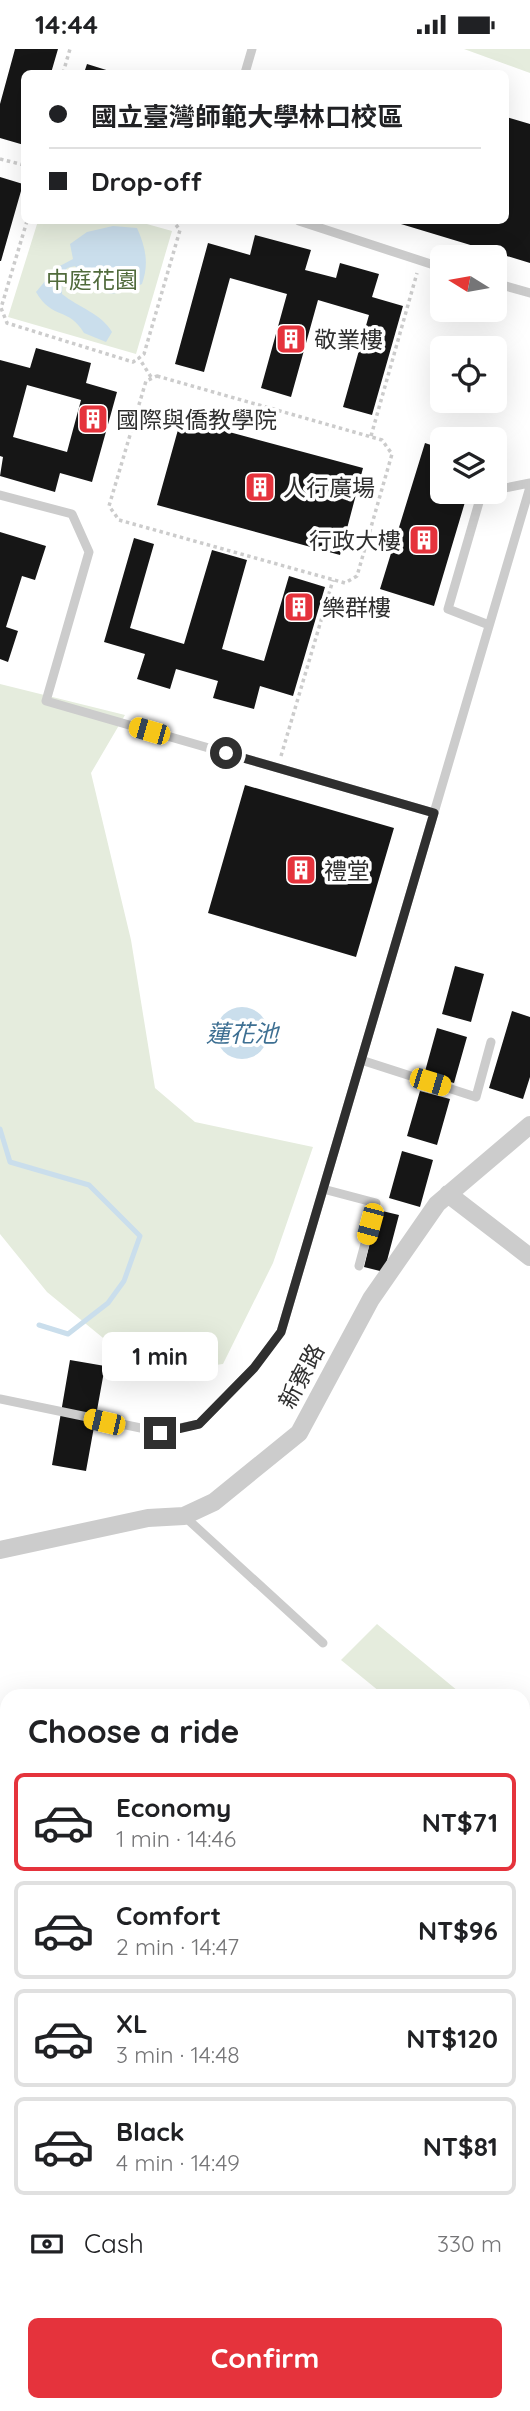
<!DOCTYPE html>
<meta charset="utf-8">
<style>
:root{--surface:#fff;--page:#f2f2f2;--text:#202124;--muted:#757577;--line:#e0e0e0;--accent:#e5333c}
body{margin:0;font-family:Quicksand,"Noto Sans TC",sans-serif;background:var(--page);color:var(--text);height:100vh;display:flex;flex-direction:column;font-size:26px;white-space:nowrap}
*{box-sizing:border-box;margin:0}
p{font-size:23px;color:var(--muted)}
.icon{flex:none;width:38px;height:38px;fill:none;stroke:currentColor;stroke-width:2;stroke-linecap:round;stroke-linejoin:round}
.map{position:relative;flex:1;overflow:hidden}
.panel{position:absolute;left:0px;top:1640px;width:530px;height:723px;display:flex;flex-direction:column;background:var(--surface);border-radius:21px 21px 0 0;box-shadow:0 7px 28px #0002}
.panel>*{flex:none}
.hud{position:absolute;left:21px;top:21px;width:488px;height:154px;border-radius:10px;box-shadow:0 7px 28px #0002;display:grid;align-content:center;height:154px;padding:0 28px;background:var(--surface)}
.needle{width:46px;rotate:281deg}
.controls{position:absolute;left:430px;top:196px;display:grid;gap:14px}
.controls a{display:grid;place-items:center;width:77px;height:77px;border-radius:10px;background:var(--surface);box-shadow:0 7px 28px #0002;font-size:35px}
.end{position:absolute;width:32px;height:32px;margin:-16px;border:9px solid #2f2f2f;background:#fff;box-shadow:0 0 0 4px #fff}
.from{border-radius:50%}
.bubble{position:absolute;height:49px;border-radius:10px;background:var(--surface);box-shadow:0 7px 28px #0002;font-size:23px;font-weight:700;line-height:49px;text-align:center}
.car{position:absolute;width:21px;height:42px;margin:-21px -10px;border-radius:9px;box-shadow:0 0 5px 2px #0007;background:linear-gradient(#f5c518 24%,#345 0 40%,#f5c518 0 76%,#345 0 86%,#f5c518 0)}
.hud b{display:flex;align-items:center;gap:24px;height:66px;font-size:26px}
.hud b+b{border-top:2px solid var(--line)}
.hud i{width:18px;height:18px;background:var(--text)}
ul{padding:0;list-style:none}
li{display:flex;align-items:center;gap:21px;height:98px;margin:0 14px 10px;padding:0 14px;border:4px solid var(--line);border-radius:10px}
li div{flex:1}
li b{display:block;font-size:26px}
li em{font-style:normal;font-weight:700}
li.on{border-color:var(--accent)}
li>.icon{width:63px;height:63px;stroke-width:1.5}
h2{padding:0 28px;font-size:32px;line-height:84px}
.pay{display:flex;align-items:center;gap:18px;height:77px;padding:0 28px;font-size:26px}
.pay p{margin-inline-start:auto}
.primary-button{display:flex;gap:14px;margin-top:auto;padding:14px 28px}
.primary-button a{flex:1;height:80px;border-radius:10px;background:var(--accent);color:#fff;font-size:28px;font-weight:700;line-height:80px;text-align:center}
.status{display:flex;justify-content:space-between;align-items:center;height:49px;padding:0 35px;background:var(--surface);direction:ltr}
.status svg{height:19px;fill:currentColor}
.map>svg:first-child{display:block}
.green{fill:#e5ecdd}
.water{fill:#cadeec}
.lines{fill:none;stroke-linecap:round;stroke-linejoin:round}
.stream{stroke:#cadeec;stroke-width:5}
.building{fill:#161616;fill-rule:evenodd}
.path{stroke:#ccc;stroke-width:3.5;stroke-dasharray:3.5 3.5;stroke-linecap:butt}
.service{stroke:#ccc;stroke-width:9}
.minor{stroke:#ccc;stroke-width:18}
.route{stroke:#2f2f2f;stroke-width:9}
.labels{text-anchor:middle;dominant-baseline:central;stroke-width:7;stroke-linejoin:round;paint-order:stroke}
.park-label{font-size:23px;fill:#516b3c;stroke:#fff}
.poi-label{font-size:23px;fill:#2f2f2f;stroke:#fff;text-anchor:start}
.street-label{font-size:23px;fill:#2f2f2f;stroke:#fff}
.water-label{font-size:24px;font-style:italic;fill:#3d6f92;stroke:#fff}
</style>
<div class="status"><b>14:44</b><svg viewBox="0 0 49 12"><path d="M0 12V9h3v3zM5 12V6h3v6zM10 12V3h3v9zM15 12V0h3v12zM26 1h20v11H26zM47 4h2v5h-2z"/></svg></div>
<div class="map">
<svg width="530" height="2362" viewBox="0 0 530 2362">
<rect width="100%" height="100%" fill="#fff"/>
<path class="green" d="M464,0H530V24Z
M38,172H136L172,182L136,305L8,268Z
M0,635L125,666L91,724L131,891L155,1039L195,1073L313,1098L273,1214L223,1315L147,1325L47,1243L0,1185Z
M377,1575L464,1647H385L341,1611Z
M0,1679L7,1681V2356H523V1920L530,1908V2362H0Z"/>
<path class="water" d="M113,177L137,179C146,199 149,215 142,235C113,247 102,253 90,219L79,222L75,217L67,219L63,226L62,245C78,258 102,265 112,283L106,293L84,284C69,258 52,271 36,243L56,219L73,210L70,195L87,183Z
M216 984a26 26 0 1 1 52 0a26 26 0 1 1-52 0Z"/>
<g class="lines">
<path class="stream" d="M0,1080L10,1113L89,1136L140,1187L124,1232L108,1254L68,1285L39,1276"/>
</g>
<path class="building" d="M15,0H58L51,24H24V96L0,89V55Z
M87,15L116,24H84Z
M506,68L530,75V214L391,172H506Z
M0,128L23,135L1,212H0Z
M255,186L311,201L305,221L336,229L340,214L379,225L372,248L403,257L372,366L343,358L369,266L318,251L291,348L261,339L287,245L230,229L204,323L175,315L208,194L250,206Z
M36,299L91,314L86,334L117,343L92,433L60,424L55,443L0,427L3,408L0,407V311L30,319ZM27,336L81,351L67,403L13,388Z
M181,370L363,419L340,506L157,456Z
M425,394L443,400V443H468L434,557L380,540Z
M0,483L46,497L35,531L22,527L6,578L18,582L8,613L0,610Z
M134,489L154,495L130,579L184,595L212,501L247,511L222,600L264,612L289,527L325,538L293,647L260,637L254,660L213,649L218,632L176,620L170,640L137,630L145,605L104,593Z
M245,736L394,779L356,908L208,864Z
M455,917L484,925L471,973L442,965Z
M512,962L530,968V1028L523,1050L489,1039Z
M437,979L467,988L454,1034L424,1026Z
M420,1042L450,1050L437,1096L407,1087Z
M402,1102L433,1111L420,1158L389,1149Z
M378,1161L399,1166L384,1223L364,1218Z
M70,1311L105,1317L86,1422L52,1416Z"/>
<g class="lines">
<path class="path" d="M63,24L70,0
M0,110L24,116
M27,172L1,259L7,274L133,313L139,309
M157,327L382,391L392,405L357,527L345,534L119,471L109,457L146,332Z
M151,328L139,309L144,305L180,181L173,172
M371,387L417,224
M281,707L333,531
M523,2142L530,2139
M366,2362L371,2356"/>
<path class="service" d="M245,24L252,0
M299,172L443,219
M495,234L530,244
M495,441L530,434
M485,443H482L448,560L489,576
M0,446L72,465L89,503L46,652L434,764
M361,1011L476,1048L491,993
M323,1140L376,1154L359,1217
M0,1350L160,1383L199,1375L254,1319L281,1283L530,438
M184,1467L323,1594"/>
<path class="minor" d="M448,1145L530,1208
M0,1501L148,1469L184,1467L214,1453L299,1384L371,1250L437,1155L530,1076"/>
</g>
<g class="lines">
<path class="route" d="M160,1384L199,1375L254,1319L281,1283L434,764L226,704"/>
</g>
<defs>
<g id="building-square" transform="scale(1.575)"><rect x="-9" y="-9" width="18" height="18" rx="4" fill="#e5333c" stroke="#fff"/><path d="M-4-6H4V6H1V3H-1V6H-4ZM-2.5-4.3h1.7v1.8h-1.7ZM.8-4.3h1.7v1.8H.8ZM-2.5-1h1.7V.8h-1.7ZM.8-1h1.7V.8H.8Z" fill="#fff"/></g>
</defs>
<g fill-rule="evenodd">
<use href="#building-square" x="291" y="290"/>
<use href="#building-square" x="93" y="370"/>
<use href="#building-square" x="260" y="438"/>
<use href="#building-square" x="424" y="491"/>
<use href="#building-square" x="299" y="558"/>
<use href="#building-square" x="301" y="821"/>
</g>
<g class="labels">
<g class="park-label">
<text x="92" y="230">中庭花園</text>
</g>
<g class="poi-label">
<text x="314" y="290">敬業樓</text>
<text x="116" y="370">國際與僑教學院</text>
<text x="283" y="438">人行廣場</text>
<text x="401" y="491" text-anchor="end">行政大樓</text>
<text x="322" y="558">樂群樓</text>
<text x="324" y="821">禮堂</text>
</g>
<g class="street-label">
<text transform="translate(301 1327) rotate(-62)">新寮路</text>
</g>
<g class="water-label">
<text x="242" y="984">蓮花池</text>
</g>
</g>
</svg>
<div class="controls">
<a><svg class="needle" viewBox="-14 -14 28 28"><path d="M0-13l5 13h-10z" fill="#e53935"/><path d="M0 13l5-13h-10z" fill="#757577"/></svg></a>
<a><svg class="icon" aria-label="locate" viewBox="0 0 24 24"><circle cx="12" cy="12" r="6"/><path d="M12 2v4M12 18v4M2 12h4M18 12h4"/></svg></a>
<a><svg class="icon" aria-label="layers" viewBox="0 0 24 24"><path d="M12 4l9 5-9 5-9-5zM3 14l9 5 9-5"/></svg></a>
</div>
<i class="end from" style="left:226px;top:704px"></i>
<i class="end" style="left:160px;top:1384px"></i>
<div class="bubble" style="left:102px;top:1283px;width:116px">1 min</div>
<i class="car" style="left:149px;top:682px;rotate:286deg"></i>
<i class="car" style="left:430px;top:1033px;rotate:107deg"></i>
<i class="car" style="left:370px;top:1175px;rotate:195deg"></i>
<i class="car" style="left:104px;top:1373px;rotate:283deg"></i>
<div class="hud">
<b><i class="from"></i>國立臺灣師範大學林口校區</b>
<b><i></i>Drop-off</b>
</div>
<section class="panel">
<h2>Choose a ride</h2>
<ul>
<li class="on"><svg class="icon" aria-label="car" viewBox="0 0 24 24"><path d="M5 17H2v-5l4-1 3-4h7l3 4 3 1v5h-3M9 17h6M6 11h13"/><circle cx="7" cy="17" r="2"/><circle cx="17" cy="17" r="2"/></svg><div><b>Economy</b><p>1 min · 14:46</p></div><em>NT$71</em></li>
<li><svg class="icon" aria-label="car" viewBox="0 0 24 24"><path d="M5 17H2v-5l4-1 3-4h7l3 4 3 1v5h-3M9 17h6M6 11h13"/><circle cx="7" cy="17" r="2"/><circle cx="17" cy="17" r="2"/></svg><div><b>Comfort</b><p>2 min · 14:47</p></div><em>NT$96</em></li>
<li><svg class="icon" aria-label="car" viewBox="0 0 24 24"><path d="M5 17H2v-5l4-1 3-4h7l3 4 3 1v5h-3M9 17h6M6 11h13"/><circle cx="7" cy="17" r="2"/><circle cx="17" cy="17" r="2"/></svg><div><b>XL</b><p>3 min · 14:48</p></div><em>NT$120</em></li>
<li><svg class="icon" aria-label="car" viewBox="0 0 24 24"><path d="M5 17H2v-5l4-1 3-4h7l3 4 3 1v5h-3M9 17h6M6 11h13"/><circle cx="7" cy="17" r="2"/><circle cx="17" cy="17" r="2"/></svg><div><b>Black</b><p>4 min · 14:49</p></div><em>NT$81</em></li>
</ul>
<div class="pay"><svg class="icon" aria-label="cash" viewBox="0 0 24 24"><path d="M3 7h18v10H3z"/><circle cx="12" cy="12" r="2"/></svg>Cash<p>330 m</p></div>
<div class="primary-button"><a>Confirm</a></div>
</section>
</div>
